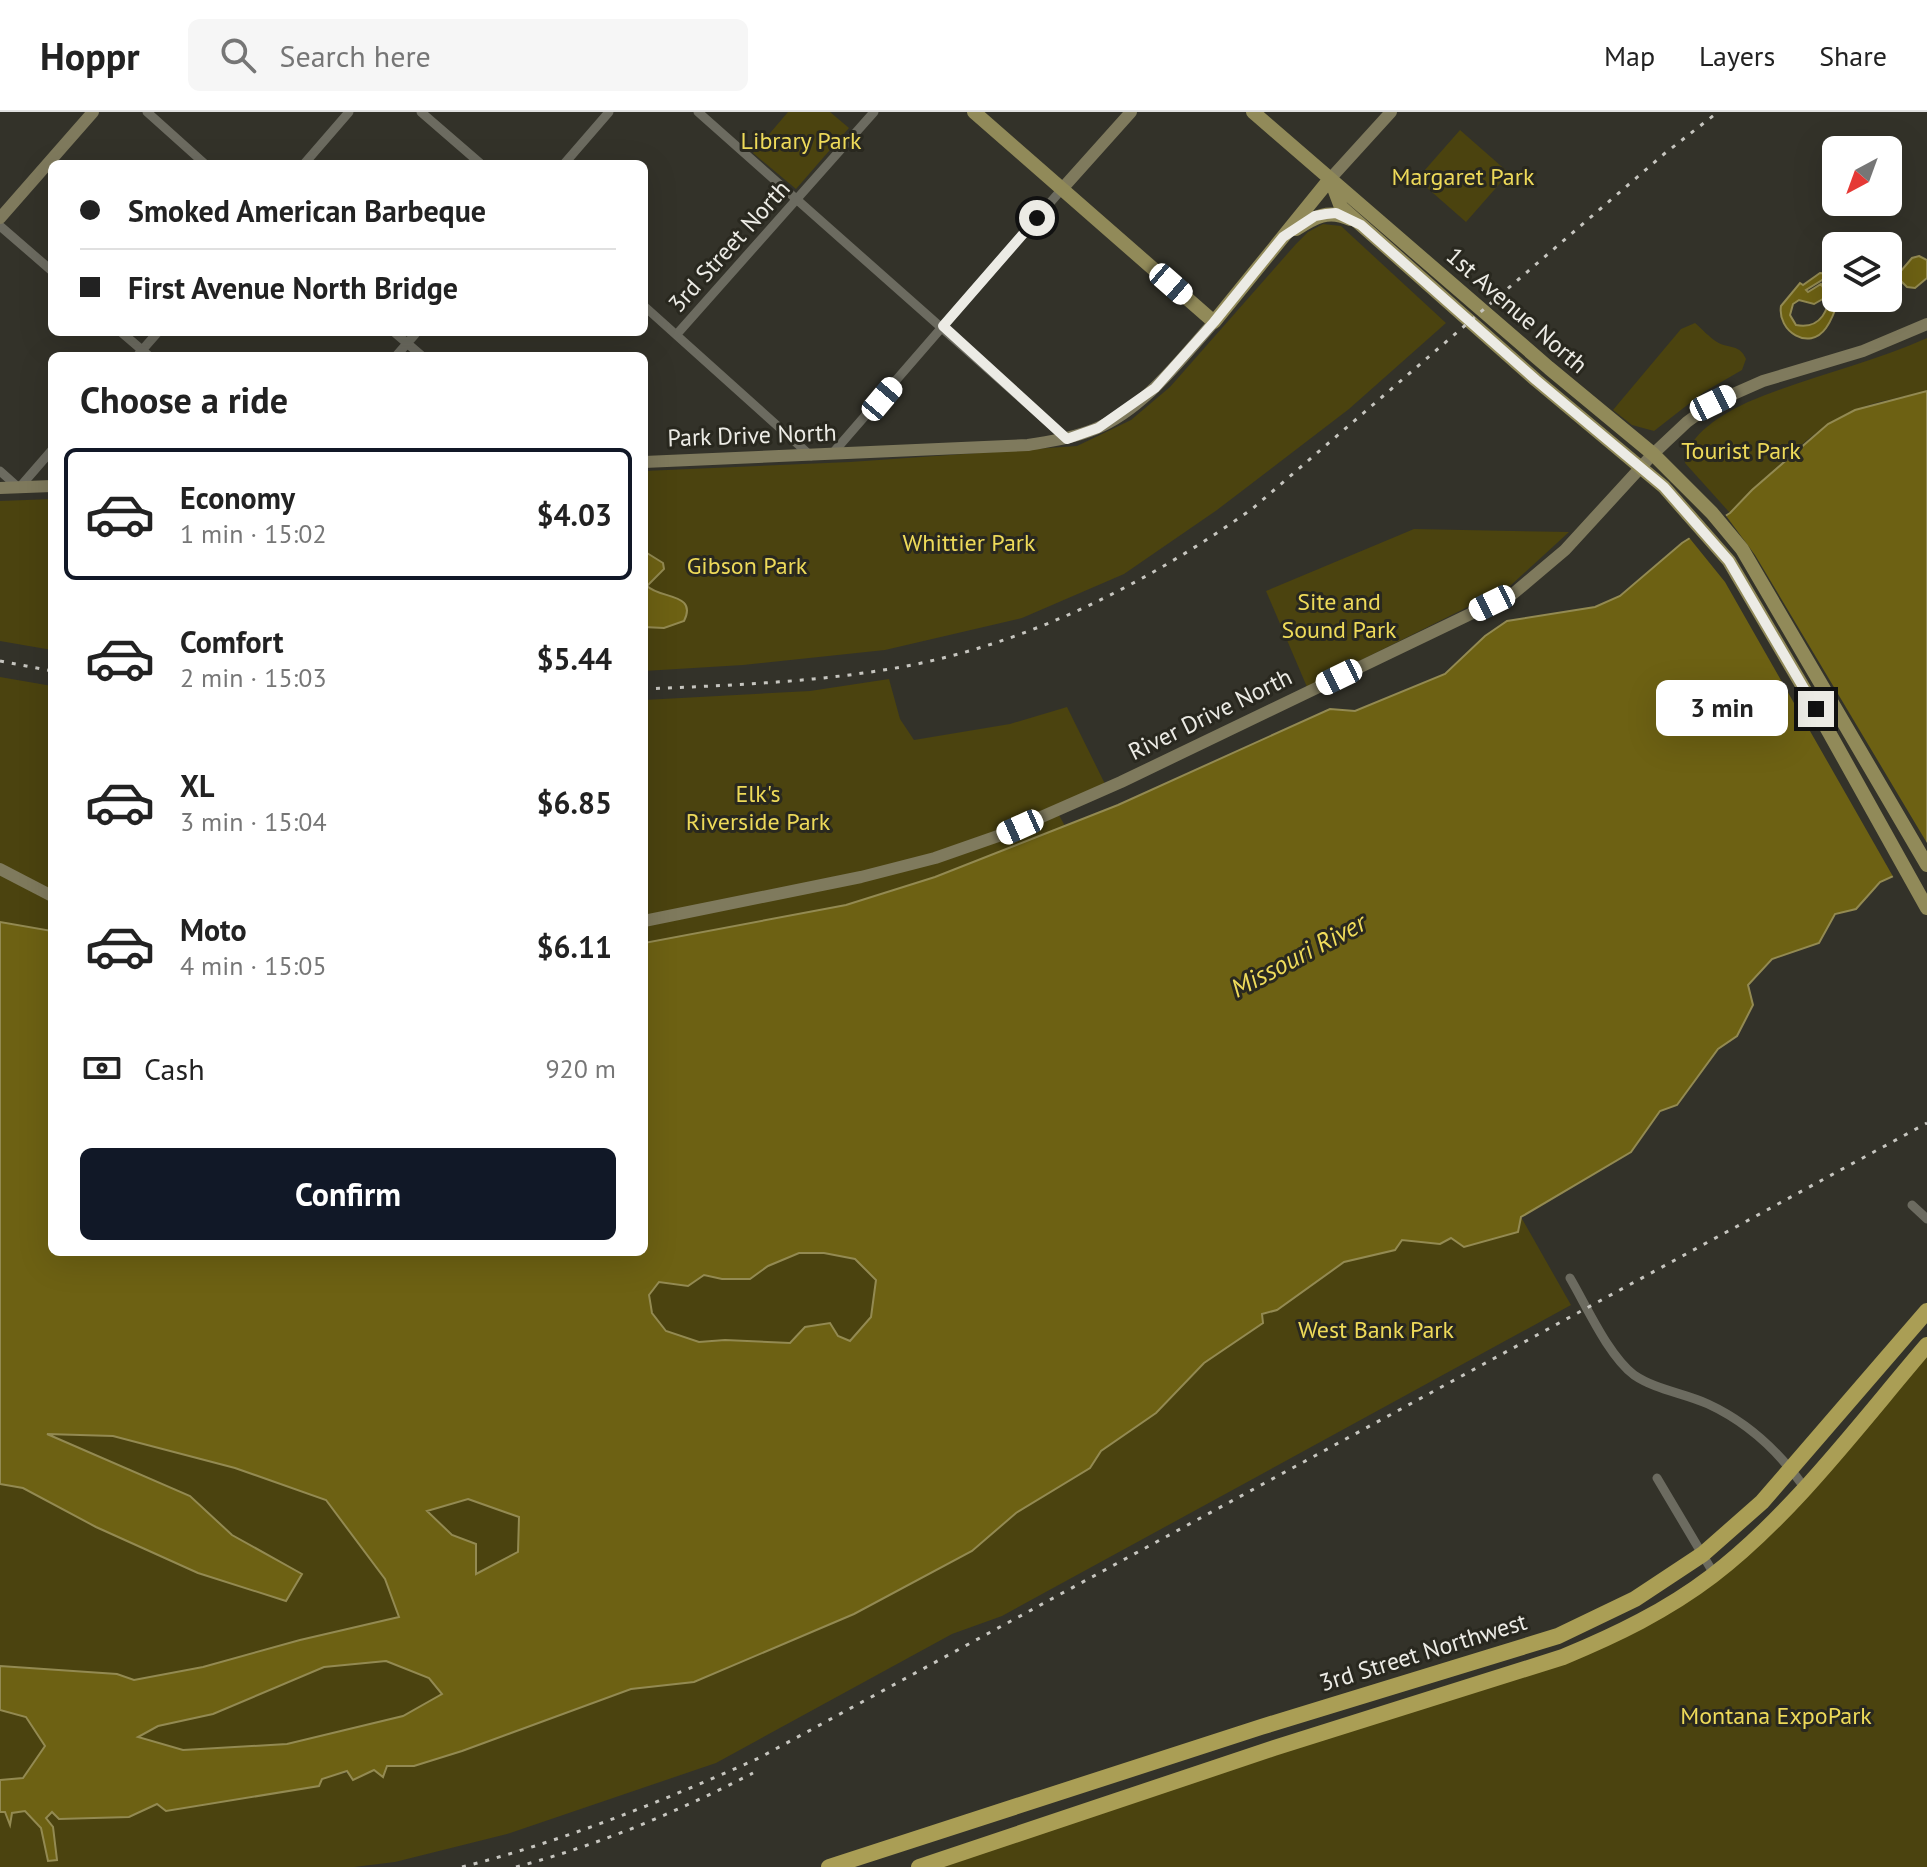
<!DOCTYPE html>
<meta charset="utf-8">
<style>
:root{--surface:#fff;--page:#f6f6f6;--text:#222;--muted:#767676;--line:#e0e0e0;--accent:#111827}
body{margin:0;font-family:"PT Sans",sans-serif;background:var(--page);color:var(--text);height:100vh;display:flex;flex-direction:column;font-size:30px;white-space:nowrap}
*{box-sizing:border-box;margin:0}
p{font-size:26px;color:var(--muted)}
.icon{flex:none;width:44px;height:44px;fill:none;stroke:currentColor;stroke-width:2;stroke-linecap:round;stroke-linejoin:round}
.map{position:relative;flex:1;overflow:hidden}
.panel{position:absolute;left:48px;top:240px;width:600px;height:904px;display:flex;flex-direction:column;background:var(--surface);border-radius:12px;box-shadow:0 8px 32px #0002}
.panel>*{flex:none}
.guide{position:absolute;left:48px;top:48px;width:600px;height:176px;border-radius:12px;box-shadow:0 8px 32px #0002;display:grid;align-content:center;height:176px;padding:0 32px;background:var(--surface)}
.needle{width:52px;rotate:221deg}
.fabs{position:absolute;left:1822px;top:24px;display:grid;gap:16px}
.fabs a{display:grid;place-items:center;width:80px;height:80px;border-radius:12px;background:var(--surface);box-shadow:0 8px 32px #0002;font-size:40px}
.end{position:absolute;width:36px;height:36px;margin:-18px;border:10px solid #ecebe5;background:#111;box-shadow:0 0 0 4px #111}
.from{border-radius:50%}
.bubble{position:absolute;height:56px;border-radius:12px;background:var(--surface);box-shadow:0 8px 32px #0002;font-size:26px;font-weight:800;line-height:56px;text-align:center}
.car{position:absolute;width:24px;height:48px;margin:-24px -12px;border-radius:10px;box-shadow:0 0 6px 2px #0007;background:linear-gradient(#fff 24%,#345 0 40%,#fff 0 76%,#345 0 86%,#fff 0)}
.guide b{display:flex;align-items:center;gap:28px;height:76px;font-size:30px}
.guide b+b{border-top:2px solid var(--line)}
.guide i{width:20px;height:20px;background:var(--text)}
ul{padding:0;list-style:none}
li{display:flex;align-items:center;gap:24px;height:132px;margin:0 16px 12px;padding:0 16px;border:4px solid transparent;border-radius:12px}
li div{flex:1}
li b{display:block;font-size:30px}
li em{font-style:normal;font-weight:800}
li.on{border-color:var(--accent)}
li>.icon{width:72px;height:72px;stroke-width:1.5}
h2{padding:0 32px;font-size:36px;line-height:96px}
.pay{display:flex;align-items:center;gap:20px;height:88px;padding:0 32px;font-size:30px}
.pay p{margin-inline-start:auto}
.primary-button{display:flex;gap:16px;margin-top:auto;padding:16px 32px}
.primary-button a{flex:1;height:92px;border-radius:12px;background:var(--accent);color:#fff;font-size:32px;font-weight:800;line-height:92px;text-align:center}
header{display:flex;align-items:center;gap:48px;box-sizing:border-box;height:112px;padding:0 40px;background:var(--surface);border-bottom:2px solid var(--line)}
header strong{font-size:38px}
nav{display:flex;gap:44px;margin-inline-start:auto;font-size:28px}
.search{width:560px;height:72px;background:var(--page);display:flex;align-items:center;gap:20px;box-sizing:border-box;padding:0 28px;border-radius:12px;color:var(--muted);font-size:30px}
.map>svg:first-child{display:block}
.green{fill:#4b430f}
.water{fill:#6d6113;stroke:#938a52;stroke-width:2;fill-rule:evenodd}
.pier{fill:#333229}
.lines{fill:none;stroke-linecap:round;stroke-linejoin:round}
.street{stroke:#6c6b60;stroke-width:9}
.secondary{stroke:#7f7a5d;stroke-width:12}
.primary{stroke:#918a59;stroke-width:14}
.highway{stroke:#aa9e55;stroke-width:16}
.rail{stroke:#c6c5bf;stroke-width:3;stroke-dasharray:4 8;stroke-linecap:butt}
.route{stroke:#ecebe5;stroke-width:10}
.labels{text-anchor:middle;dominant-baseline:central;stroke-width:6;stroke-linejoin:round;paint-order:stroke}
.park-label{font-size:24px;fill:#eeda59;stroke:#29281f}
.street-label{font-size:24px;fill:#ecebe5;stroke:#29281f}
.water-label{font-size:26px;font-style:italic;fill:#f0dc5b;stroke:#29281f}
</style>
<header>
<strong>Hoppr</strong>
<div class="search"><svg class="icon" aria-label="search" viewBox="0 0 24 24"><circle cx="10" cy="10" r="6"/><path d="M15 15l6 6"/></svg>Search here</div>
<nav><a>Map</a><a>Layers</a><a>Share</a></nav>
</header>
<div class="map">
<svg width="1927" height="1755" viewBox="0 0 1927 1755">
<rect width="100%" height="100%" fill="#333229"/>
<path class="green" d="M788,0H830L849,16L796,77L753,41Z
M1460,18L1509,61L1466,110L1417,67Z
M1323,112L1341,114L1446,211L1349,297L1217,398L1124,462L1022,506L885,538L743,553L644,559V359L850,350L1077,334L1131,308L1170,275L1296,132L1308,120Z
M1695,211C1702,217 1709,225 1717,230C1729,237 1740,232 1746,247L1742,258L1704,280L1654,319L1632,313L1613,298L1681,217Z
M1927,226V279C1903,285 1877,289 1855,298C1808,318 1766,367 1730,401L1685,351C1686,323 1724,301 1748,290C1806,265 1869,252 1927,226Z
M52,387V538L0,529V389Z
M1414,417L1569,420L1510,474L1307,575L1266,479Z
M0,565L52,574V819L0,810Z
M889,567L900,607L914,628L1010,612L1067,595L1105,672L1054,694L1065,714L935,765L846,793L644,831V588L810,579Z
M1521,1105L1571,1193L1002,1504L952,1522L716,1651L507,1722L395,1750L354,1755H0V1700H5L10,1712L12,1701L25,1698L41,1715L48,1749L57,1748L53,1715L46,1706L52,1700L129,1705L157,1691L322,1667C352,1658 383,1654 414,1654L631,1577L694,1570L854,1502L972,1439L1016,1401L1090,1356L1101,1339L1156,1301L1204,1251L1262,1211V1202L1277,1198L1344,1150L1395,1138L1401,1128L1440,1132L1451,1126Z
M799,1141H824L855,1148L876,1168L871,1205L850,1229L838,1224L830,1211L805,1215L790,1231L725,1228L699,1230L667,1219L652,1201L649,1183L659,1169L687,1174L704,1163L722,1167H750L768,1154Z
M1927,1233V1755H920L1563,1545L1661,1499L1773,1410Z
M45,1322L113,1324L235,1356L326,1388L385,1467L399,1506L300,1528L203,1555L134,1568L116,1562L0,1554V1372L23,1376L96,1415L198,1461L285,1489L301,1462L232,1423L190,1384Z
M468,1387L519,1405L518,1440L475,1463L476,1432L452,1424L426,1398Z
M387,1549L429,1566L442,1582L403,1604L287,1632L183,1638L137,1625L158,1614L213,1602L324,1555Z
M0,1598L26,1605L45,1634L23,1666L0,1668Z"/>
<path class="water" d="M1919,144L1927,148V166L1915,176L1907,175L1901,169L1900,160L1912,146Z
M1820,161L1830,162L1836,166V186H1839C1836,196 1832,208 1826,216C1809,240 1777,219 1781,194L1800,171L1803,173ZM1824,167L1830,170L1833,176C1828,197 1822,218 1796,213L1790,203L1793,192L1799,188L1814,192L1828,184L1821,172L1808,180L1806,178Z
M1927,279V749L1880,770L1856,797L1835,802L1819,831L1772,847L1748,873L1753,893L1737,924L1718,937L1677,993L1660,999L1631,1040L1521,1105L1518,1120L1464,1135L1451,1126L1440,1132L1402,1128L1395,1138L1344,1150L1277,1198L1262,1202L1263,1211L1204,1251L1156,1301L1101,1339L1090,1356L1016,1401L972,1439L854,1502L694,1570L631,1577L462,1639L414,1654H387L383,1665L374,1658L353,1668L347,1659L322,1667L319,1674L166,1699L157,1692L129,1705L59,1707L52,1700L46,1706L53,1715L57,1748L48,1749L41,1716L25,1699L12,1701L10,1713L5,1700H0V1668L23,1666L45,1634L26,1605L0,1598V1554L117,1562L134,1568L203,1555L300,1528L399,1505L385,1467L326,1388L235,1356L113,1324L47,1322L190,1384L232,1423L302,1462L286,1489L198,1461L96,1415L23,1376L0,1372V810L52,819V1140H644V831L846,793L935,765L1118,693L1330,597L1355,599L1445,562L1485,524L1507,509L1595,495L1620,484L1682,431L1730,401L1752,378L1828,312L1855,298ZM799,1141H824L855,1147L876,1168L871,1205L850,1229L838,1224L830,1211L805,1215L790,1231L725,1228L699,1230L666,1219L652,1201L649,1183L659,1170L688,1174L704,1163L722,1167H750L768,1154ZM468,1387L519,1405L518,1440L476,1462V1432L452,1423L427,1399ZM386,1549L429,1566L442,1582L403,1604L287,1632L183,1638L138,1625L158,1614L213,1602L324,1555Z
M647,441L663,451L664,457L647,474C660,487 698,481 684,509L664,516L644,515V446Z"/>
<path class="pier" d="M1724,401L1755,443L1927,731V753L1895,768L1725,470L1687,423Z"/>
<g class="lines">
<path class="street" d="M147,0L205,52
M421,0L481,52
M698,0L1067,327
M304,52L349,0
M564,52L609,0
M0,114L52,159
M644,194L811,344
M121,220L149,244
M394,220L422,244
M677,222L874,0
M137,244L158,220
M396,244L417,220
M832,342L1062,77
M0,359L19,376L52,338
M1912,1093L1927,1107
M1570,1166C1587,1195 1608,1243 1634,1263C1656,1278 1684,1281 1708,1292C1747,1310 1780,1341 1804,1375
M1657,1366L1714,1462"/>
<path class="secondary" d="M1330,67L1391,0
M1062,77L1131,0
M0,106L93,0
M644,350L1028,333C1051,329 1073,326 1095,317C1143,298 1181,247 1214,210
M0,376L52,374
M0,757L52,784
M644,809L861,765L935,746L998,724L1121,670L1514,481L1565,438L1653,342L1687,310L1713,291L1763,269L1863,239L1927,212"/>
<path class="primary" d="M974,0L1214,210L1330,67
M1253,0L1549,256L1653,342L1712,401L1742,437L1927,753
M1332,71L1341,95L1536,268L1664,375L1729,449L1816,597L1927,796
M1296,117C1315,105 1328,97 1350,107"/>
<path class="highway" d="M829,1755L1261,1615L1558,1524L1635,1487L1703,1442L1762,1390L1927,1199
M919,1755L1274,1636L1563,1545C1616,1523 1666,1499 1712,1464C1792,1403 1861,1310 1927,1233"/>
<path class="rail" d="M0,549L52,559
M644,577C735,573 827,570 917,552C1040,526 1150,469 1252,397L1664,42L1718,0
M462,1755C564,1729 663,1689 759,1646L1927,1011
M516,1755C599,1733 677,1700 753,1661"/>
</g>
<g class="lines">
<path class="route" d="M1037,106L943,214L1067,327L1098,316L1155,276L1214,210L1283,125L1315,104L1326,102L1336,101L1361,113L1536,268L1664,375L1729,449L1816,597"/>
</g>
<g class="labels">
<g class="park-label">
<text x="801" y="28">Library Park</text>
<text x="1463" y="64">Margaret Park</text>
<text x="1741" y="338">Tourist Park</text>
<text x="969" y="430">Whittier Park</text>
<text x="747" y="453">Gibson Park</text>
<text x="1339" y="489">Site and<tspan x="1339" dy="28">Sound Park</tspan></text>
<text x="758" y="681">Elk's<tspan x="758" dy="28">Riverside Park</tspan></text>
<text x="1376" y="1217">West Bank Park</text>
<text x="1776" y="1603">Montana ExpoPark</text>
</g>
<g class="street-label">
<text transform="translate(729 134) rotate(-48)">3rd Street North</text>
<text transform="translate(1517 198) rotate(41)">1st Avenue North</text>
<text transform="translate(752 323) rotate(-2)">Park Drive North</text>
<text transform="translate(1210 602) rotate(-26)">River Drive North</text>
<text transform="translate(1423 1540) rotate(-17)">3rd Street Northwest</text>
</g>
<g class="water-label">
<text transform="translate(1298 843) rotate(-28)">Missouri River</text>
</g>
</g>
</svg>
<div class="fabs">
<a><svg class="needle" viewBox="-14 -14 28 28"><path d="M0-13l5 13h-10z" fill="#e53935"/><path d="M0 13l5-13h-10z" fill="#767676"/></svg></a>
<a><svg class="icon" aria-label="layers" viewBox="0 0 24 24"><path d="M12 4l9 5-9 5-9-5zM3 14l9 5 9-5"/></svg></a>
</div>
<i class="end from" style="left:1037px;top:106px"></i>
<i class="end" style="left:1816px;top:597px"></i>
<div class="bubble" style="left:1656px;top:568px;width:132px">3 min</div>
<i class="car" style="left:1171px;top:172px;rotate:131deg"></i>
<i class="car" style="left:882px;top:287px;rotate:40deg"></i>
<i class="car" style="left:1713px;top:291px;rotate:64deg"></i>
<i class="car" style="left:1492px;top:491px;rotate:244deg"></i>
<i class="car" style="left:1339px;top:565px;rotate:244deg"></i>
<i class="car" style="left:1020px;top:715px;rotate:246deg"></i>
<div class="guide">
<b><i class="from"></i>Smoked American Barbeque</b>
<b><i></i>First Avenue North Bridge</b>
</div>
<section class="panel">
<h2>Choose a ride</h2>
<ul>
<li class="on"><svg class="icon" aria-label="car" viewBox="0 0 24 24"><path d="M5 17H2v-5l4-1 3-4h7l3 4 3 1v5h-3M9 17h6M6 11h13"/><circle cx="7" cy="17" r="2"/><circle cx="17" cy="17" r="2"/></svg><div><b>Economy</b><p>1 min · 15:02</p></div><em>$4.03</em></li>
<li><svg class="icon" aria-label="car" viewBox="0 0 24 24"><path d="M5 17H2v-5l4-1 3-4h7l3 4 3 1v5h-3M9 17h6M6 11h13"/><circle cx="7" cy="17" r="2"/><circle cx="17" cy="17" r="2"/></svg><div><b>Comfort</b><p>2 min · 15:03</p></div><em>$5.44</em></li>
<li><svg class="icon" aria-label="car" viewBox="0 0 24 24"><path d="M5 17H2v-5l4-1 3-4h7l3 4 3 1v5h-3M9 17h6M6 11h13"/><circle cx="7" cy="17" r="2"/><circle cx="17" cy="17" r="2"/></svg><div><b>XL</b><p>3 min · 15:04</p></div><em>$6.85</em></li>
<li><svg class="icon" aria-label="car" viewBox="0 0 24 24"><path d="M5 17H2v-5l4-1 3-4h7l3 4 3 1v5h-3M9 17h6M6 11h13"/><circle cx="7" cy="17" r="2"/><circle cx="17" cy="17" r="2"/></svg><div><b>Moto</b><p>4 min · 15:05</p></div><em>$6.11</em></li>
</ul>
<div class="pay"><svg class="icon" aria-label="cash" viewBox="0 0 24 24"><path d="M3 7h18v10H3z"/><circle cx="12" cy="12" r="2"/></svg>Cash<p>920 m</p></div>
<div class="primary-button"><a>Confirm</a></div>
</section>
</div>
